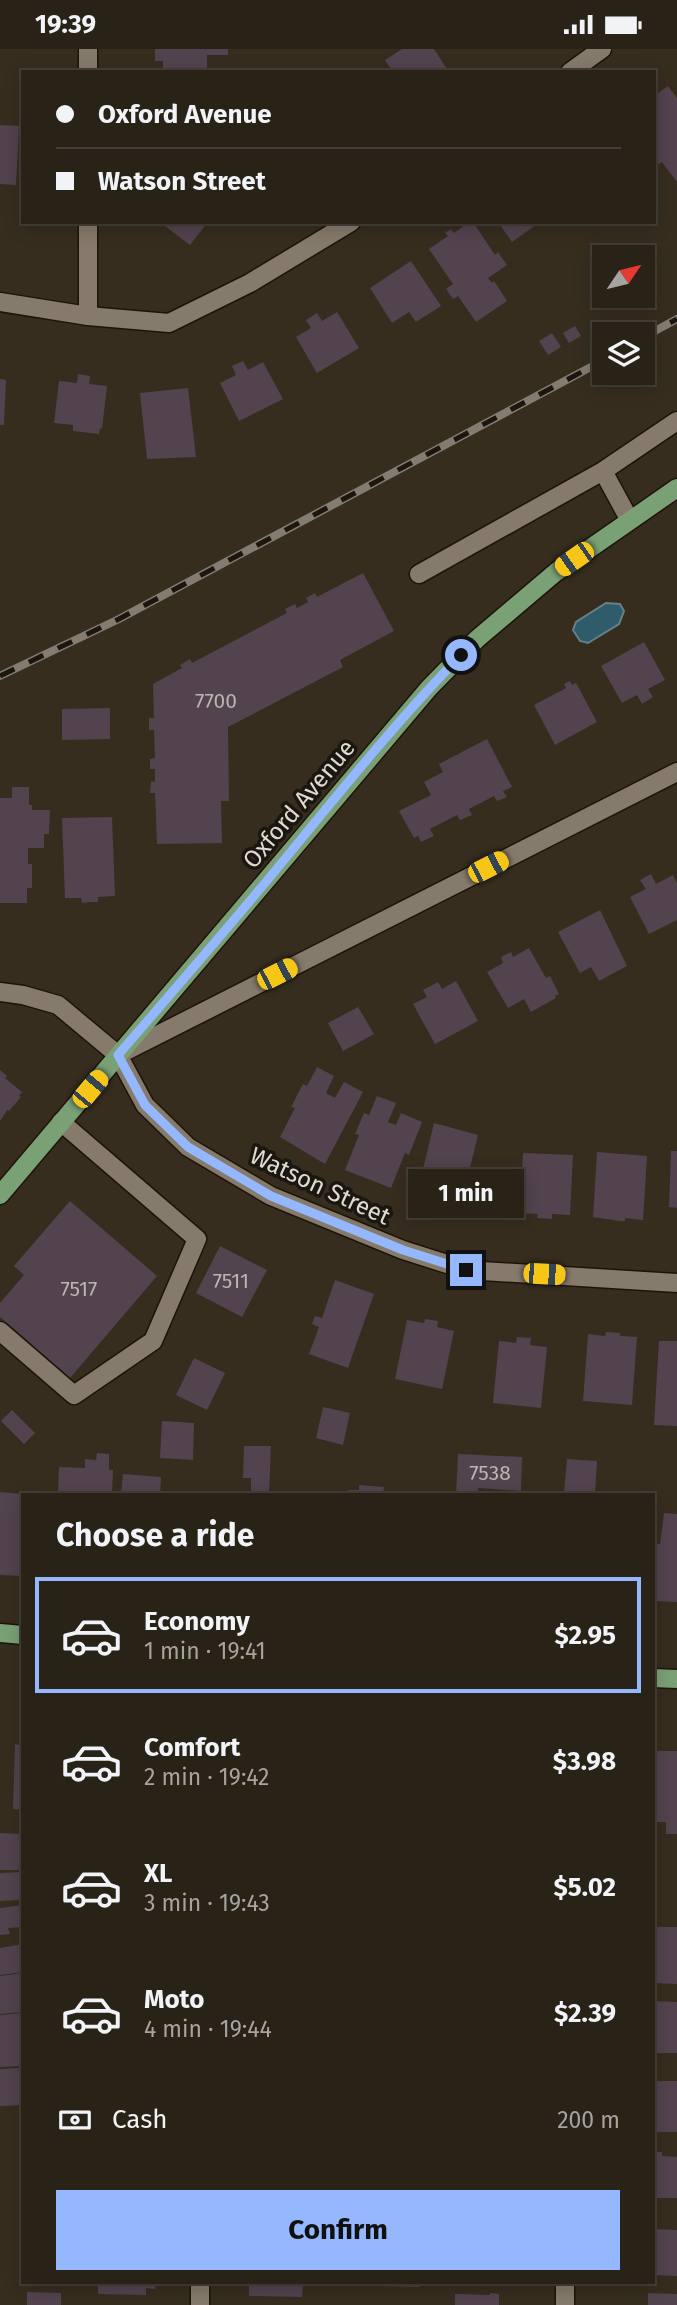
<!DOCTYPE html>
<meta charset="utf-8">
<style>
:root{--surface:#282217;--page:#302a20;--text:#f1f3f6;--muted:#a5a4a1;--line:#443f36;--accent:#94b7fd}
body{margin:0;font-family:"Fira Sans",sans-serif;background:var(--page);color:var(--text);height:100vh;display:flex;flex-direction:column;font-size:26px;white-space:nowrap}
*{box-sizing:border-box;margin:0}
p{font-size:23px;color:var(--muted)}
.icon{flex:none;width:38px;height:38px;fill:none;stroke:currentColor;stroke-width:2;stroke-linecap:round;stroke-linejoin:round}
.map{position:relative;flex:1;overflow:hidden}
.panel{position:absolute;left:21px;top:1444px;width:634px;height:791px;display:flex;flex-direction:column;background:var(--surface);border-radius:0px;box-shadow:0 4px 18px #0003,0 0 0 2px var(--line)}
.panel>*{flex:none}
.banner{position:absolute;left:21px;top:21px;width:635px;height:154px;border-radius:0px;box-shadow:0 4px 18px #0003,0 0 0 2px var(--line);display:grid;align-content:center;height:154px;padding:0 35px;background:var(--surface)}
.needle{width:46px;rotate:55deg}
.buttons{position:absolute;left:592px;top:196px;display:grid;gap:14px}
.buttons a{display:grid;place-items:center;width:63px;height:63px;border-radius:0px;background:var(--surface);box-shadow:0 4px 18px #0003,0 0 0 2px var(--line);font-size:35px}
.end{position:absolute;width:32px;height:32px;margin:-16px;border:9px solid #94b7fd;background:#111;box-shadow:0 0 0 4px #111}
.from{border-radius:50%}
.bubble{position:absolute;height:49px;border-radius:0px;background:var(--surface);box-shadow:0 4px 18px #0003,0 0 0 2px var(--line);font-size:23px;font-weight:700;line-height:49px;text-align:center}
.car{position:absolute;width:21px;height:42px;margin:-21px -10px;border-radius:9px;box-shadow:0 0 5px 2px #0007;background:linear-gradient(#f5c518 24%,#345 0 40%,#f5c518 0 76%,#345 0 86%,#f5c518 0)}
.banner b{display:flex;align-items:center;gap:24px;height:66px;font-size:26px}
.banner b+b{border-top:2px solid var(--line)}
.banner i{width:18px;height:18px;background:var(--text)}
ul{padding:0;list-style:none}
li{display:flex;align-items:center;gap:21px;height:116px;margin:0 14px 10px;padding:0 21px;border:4px solid transparent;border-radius:0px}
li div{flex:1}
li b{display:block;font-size:26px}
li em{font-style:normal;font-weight:700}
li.selected{border-color:var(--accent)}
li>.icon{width:63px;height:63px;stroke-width:1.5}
h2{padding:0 35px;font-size:32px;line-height:84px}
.pay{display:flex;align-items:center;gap:18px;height:77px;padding:0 35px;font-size:26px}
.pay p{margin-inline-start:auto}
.action{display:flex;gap:14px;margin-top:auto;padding:14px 35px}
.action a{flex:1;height:80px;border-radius:0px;background:var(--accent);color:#111;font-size:28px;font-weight:700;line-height:80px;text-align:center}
.status{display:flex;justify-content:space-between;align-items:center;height:49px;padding:0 35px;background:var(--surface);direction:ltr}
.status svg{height:19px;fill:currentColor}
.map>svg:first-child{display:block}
.water{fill:#2f5b6a;stroke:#648189;stroke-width:2}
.building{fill:#52434e}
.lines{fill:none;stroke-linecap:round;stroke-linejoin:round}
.minor-casing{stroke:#1d1508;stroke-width:21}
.major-casing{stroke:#1d1508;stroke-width:21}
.minor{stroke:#857a6b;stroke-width:18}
.major{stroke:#7aa076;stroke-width:18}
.rail-casing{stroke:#847c71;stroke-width:8}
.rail{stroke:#1a1610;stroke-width:5;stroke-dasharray:16;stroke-linecap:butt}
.route{stroke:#94b7fd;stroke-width:9}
.labels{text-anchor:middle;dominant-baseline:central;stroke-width:7;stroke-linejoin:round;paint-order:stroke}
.number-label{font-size:21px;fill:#bcb4b0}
.street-label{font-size:24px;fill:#e0dad1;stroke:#1a1610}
</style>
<div class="status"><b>19:39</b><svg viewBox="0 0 49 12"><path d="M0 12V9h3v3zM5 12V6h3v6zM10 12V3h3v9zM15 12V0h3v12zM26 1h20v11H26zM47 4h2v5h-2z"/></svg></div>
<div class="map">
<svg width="677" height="2256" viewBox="0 0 677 2256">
<rect width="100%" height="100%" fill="#362d1f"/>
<path class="water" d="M606,554L620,555L624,562L619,575L588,594L580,592L573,581L576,573Z"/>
<path class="building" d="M155,0H228V6H207V23H163V12H155Z
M402,0H434L447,20L443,23H393L385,11Z
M668,37L677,49V133L662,113L659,115L654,108V47Z
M0,76L19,77L16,136L0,135Z
M168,173H208L190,196L165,177Z
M469,173H473L495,206L498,203L507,216L488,229L492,234L494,232L507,252L476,273L458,247L453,250L446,240L453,235L429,200L448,187L445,184L451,180L454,184Z
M498,173H540L512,193Z
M411,212L441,257L416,273L409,263L392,274L370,239Z
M337,263L359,299L317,324L296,288L311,279L306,271L317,264L322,272Z
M575,277L581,287L569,294L563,284Z
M552,284L561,298L548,306L539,292Z
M243,312L248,321L263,313L283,350L239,372L220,334L236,326L232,317Z
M78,325L90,327L89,335L107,337L102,380L100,379L99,385L73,382V376L54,374L59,332L77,334Z
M0,330L6,331L4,376H0Z
M188,339L196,408L147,410L140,344Z
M363,524L394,582L340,611L343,618L228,678L229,752H221L222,794L157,795L155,744H150L151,732L155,733V720H150V710L155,709L154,681H149V669H154L153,635L182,619L180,616L190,610L192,614L287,564L285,560L295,555L297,559L308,553L306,549L315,544L317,548Z
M644,593L665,631L648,640L653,648L642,655L637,646L622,654L601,617Z
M570,632L572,636L576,634L597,673L555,696L534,656L566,639L564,635Z
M110,659V690L62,691V660Z
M487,690L512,738L503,742L507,748L497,752L494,747L469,760L472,766L460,771L457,766L430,780L434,787L421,793L418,787L414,789L399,762L431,746L424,733L443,723L439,715Z
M12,738H29V756H32V761H50L49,785H44V799H28V815H32V839H27V854H0V749H12Z
M112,768L115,847L98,848V853H91L82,854L81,849H65L62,769Z
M651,825L656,835L673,826L677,834V871L649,885L630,848L646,840L640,831Z
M600,861L627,917L599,932L591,918L580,924L558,883Z
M529,899L546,929L550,927L559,945L555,947L556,949L531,963L524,950L508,959L487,923L503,914L501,908L511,903L513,908Z
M456,932L478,972L435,995L413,955L427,948L423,941L438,933L442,940Z
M358,958L374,985L343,1002L328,974Z
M317,1018L334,1027L326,1044L335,1049L344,1033L363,1043L325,1115L280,1088L295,1059L291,1058L303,1035L307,1037Z
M0,1021L7,1027L5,1029L22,1043L19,1047L21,1048L9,1062L7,1061L0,1072Z
M377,1047L396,1054L388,1073L396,1076L401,1064L422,1073L409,1106L405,1104L391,1139L345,1121L359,1086L355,1085L364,1064L369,1066Z
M434,1074L478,1086L464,1144L466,1145L462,1159L413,1146L416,1132L420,1133Z
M671,1102H677V1159L669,1158Z
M597,1103L647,1107L643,1171L625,1169V1172H620L593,1168Z
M523,1104L573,1106L570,1166L552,1165V1170L537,1169L538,1165L520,1164Z
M70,1152L157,1227L70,1329L0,1268V1254L24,1226L14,1217Z
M220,1197L267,1221L242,1268L196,1244Z
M335,1231L374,1245L348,1319L309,1305L319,1278L312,1275L315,1267L322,1269Z
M425,1270L438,1272L437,1278L454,1282L442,1340L395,1330L407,1271L424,1274Z
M606,1283L620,1284V1287L637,1288L632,1356L583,1352L588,1285L605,1287Z
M517,1288L531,1289L530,1296L547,1298L541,1359L493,1354L499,1292L516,1294Z
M659,1292H677V1377L654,1376Z
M194,1309L225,1324L207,1361L176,1346Z
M323,1358L350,1364L343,1396L316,1389Z
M12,1361L35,1384L24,1395L1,1372Z
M162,1372L194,1374L193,1411L160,1409Z
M244,1397H271L269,1446H251V1429H243Z
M97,1404L109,1405V1421H113L112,1446H58L59,1418L85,1419V1410L96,1411Z
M458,1405L522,1408L521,1442L478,1439V1446H456Z
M567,1410L597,1412L595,1445L564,1443Z
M123,1425L161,1428L160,1446L121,1444Z
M359,1436L384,1438L383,1446H347L348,1441H359Z
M0,1443L23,1445V1527L0,1526Z
M664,1464L677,1465V1553L653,1552L656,1495H660Z
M19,1683H23V1761L13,1760L15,1695L19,1696Z
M653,1702H677V1785H666V1773H656V1784H653Z
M0,1784L23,1785V1821H0Z
M23,1823V1851L0,1852V1824Z
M23,1856V1878L8,1879L10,1885L0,1886V1859Z
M653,1878H677V1935L653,1934Z
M23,1895V1923L0,1926V1899Z
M23,1924V1963L0,1965V1927Z
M653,1952L677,1953V2004H657V1997H653Z
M23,1964V2017L0,2018V1966Z
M22,2019L23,2056L0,2057V2020Z
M653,2032H677V2083H653Z
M653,2103H662V2107L677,2108V2149H653Z
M653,2180L677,2181V2227L653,2226Z
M98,2233H156L155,2240L146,2239V2246L98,2245Z
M249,2233H303L302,2248L249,2247Z
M380,2233H420V2238L380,2237Z
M27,2243L61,2244V2256H27Z
M490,2244L499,2245V2256H455V2245L490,2246Z
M648,2244L677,2245V2256H648Z"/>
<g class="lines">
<g class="minor-casing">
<path id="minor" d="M88,23V0
M570,23L602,0
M0,253L88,267L169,274L250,234L351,173
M88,267V173
M629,470L603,422L677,372
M419,525L603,422
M0,943L23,946L58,956L118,1006L145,1056L188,1098L271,1147L403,1201L466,1221L677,1234
M118,1006L677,723
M0,1282L74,1346L153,1292L197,1190L61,1073
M200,2256V2233
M565,2256V2233"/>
</g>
<g class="major-casing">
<path id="major" d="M0,1146L429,639L477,590L556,523L677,439
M0,1584L23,1586
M653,1629L677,1630"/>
</g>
<use href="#minor" class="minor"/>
<use href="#major" class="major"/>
<g class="rail-casing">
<path id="rail" d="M642,289L677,270
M0,627L119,570L604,311"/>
</g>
<use href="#rail" class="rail"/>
</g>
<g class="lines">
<path class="route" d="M461,606C393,676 332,753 270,828C220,888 169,947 118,1006L145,1056L188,1098L271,1147L403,1201L466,1221"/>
</g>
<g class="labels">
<g class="number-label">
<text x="216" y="652">7700</text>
<text x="231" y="1232">7511</text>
<text x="79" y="1240">7517</text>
<text x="490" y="1424">7538</text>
</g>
<g class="street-label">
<text transform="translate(299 755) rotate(-50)">Oxford Avenue</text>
<text transform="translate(320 1137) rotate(25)">Watson Street</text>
</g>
</g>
</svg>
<div class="buttons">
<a><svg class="needle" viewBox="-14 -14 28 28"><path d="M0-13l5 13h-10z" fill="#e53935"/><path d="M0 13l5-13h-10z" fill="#a5a4a1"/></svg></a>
<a><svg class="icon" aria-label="layers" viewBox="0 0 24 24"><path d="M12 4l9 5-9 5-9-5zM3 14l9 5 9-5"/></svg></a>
</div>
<i class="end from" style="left:461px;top:606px"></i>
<i class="end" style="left:466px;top:1221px"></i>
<div class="bubble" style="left:408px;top:1120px;width:116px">1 min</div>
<i class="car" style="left:574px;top:510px;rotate:235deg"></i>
<i class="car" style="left:488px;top:818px;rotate:63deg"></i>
<i class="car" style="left:277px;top:925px;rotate:63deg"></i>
<i class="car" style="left:90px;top:1040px;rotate:40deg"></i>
<i class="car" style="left:544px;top:1225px;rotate:93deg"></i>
<div class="banner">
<b><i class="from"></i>Oxford Avenue</b>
<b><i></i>Watson Street</b>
</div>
<section class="panel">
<h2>Choose a ride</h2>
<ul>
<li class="selected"><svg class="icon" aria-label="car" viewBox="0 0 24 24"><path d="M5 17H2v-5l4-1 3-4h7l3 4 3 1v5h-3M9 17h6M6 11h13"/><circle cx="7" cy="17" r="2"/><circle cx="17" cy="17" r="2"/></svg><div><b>Economy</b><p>1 min · 19:41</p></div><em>$2.95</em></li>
<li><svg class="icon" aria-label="car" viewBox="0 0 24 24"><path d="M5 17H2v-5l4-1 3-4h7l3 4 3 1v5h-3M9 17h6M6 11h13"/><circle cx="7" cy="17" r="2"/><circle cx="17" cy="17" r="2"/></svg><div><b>Comfort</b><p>2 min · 19:42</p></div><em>$3.98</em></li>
<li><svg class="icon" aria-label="car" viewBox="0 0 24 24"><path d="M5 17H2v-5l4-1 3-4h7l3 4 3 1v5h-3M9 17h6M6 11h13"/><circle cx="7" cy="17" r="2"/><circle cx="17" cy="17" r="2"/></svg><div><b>XL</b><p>3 min · 19:43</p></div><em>$5.02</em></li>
<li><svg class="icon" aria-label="car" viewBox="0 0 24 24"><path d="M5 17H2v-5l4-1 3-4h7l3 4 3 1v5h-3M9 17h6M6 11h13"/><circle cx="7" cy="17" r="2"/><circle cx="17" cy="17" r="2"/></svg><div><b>Moto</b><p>4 min · 19:44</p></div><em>$2.39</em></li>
</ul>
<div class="pay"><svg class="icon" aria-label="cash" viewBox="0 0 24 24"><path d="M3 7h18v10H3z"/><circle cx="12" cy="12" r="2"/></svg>Cash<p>200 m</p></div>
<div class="action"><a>Confirm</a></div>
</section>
</div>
